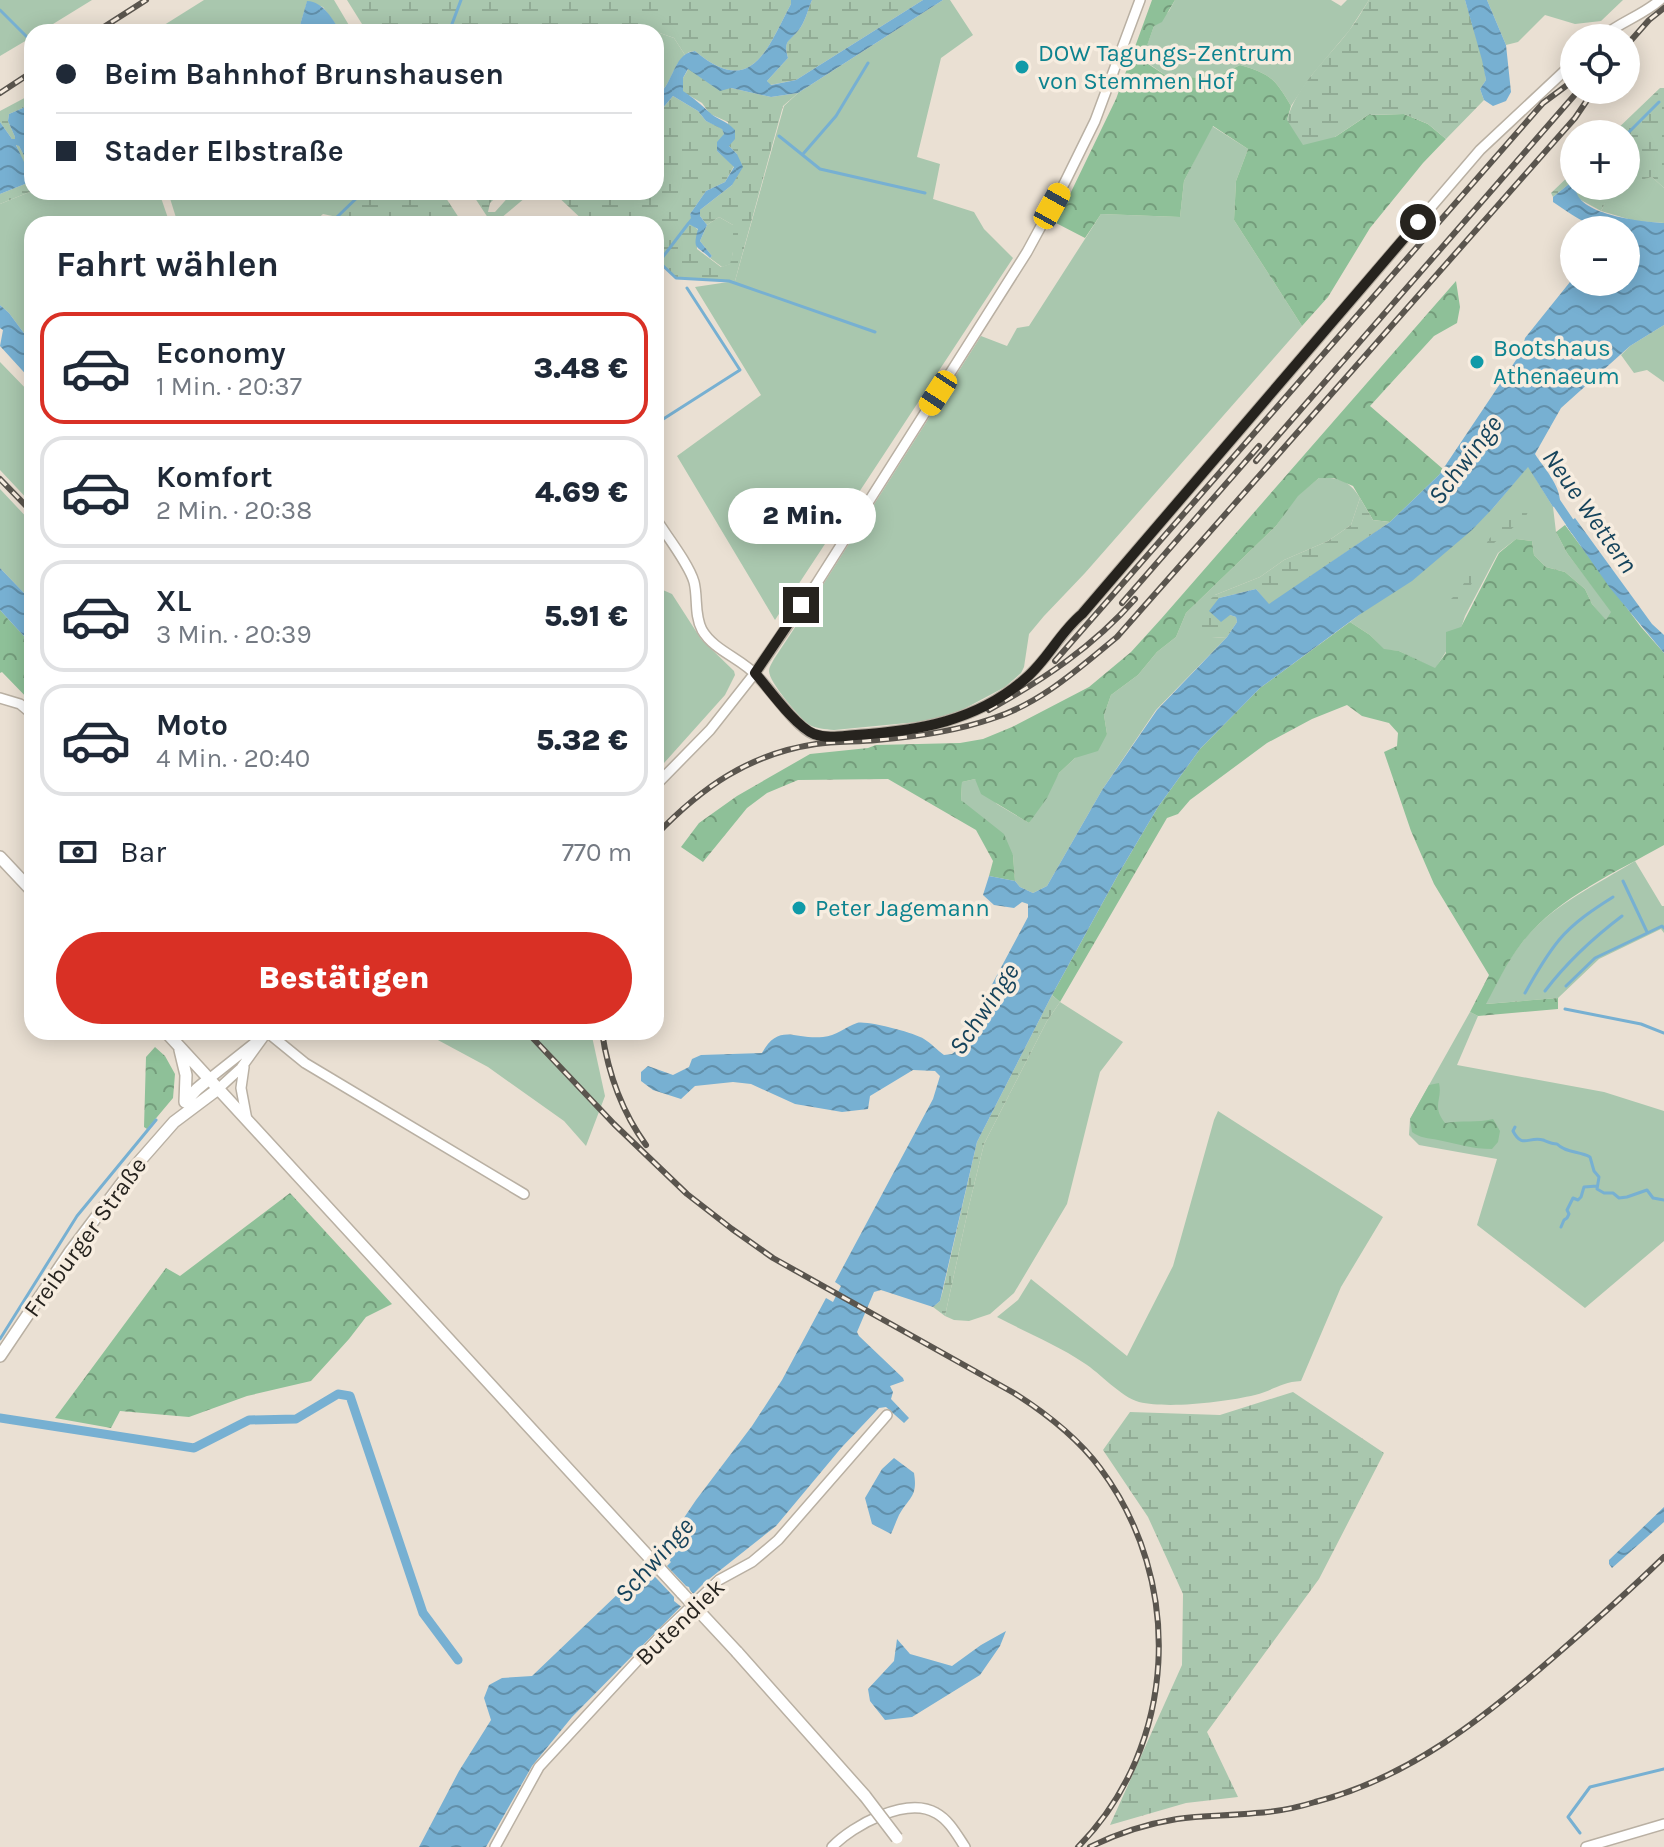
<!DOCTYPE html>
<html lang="de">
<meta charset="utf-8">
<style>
:root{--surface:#fff;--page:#f6f6f7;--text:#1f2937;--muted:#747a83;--line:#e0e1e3;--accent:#d93025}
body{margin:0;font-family:Karla,sans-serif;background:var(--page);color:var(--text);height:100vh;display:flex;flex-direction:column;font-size:30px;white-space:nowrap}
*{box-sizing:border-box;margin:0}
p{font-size:26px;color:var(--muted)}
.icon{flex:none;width:44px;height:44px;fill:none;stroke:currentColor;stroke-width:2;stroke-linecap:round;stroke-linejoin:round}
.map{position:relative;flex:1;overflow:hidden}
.drawer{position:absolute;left:24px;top:216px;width:640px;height:824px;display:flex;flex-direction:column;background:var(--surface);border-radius:24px;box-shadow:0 4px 20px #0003}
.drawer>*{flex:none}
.hud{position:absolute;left:24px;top:24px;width:640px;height:176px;border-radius:24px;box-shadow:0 4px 20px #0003;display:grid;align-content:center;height:176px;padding:0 32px;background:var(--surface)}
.fabs{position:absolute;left:1560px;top:24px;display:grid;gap:16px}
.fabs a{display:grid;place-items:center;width:80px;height:80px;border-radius:50%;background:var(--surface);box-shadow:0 4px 20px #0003;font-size:40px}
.end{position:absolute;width:36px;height:36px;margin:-18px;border:10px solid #26231e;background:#fff;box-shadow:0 0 0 4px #fff}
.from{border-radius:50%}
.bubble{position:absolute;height:56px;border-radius:28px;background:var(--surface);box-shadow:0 4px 20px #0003;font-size:26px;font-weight:800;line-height:56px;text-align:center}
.car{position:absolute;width:24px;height:48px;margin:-24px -12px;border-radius:10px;box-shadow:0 0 6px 2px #0007;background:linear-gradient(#f5c518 24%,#345 0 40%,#f5c518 0 76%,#345 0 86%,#f5c518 0)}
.hud b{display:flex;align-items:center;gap:28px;height:76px;font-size:30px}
.hud b+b{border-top:2px solid var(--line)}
.hud i{width:20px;height:20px;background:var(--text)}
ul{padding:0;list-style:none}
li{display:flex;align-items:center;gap:24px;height:112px;margin:0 16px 12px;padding:0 16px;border:4px solid var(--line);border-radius:24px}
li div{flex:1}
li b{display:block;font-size:30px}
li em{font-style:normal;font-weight:800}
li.active{border-color:var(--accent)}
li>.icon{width:72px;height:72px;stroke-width:1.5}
h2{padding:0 32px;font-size:36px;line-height:96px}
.pay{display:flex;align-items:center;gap:20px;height:88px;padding:0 32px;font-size:30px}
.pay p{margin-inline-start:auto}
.button{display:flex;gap:16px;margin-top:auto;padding:16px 32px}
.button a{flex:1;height:92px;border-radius:48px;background:var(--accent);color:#fff;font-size:32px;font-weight:800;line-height:92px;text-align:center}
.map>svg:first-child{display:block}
.grass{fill:#a9c7ae}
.forest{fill:url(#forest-crowns)}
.wetland{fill:url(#wetland-marsh)}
.water{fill:url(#water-waves)}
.pier{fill:#eae0d3}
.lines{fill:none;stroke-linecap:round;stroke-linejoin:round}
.stream{stroke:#77b0d2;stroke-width:3}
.canal{stroke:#77b0d2;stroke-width:9}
.minor-casing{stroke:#b9b0a3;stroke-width:12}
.major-casing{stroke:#b9b0a3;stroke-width:14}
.minor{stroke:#fff;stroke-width:9}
.major{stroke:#fff;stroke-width:11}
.rail-casing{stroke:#5a554e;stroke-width:6}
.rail{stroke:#f7ede0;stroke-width:3;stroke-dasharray:9;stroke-linecap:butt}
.major-bridge-casing{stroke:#b9b0a3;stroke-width:14;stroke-linecap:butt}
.major-bridge{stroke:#fff;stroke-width:11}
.route{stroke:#26231e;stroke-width:10}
.culture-dot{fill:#0f9aa8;stroke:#f7ede0;stroke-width:3}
.labels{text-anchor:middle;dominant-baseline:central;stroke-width:7;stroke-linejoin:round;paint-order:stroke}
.culture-label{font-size:24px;fill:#0d838f;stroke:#f7ede0;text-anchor:start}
.street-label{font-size:24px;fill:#26231e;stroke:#f7ede0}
.water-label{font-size:26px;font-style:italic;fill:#16445c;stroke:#f7ede0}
</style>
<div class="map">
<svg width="1664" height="1847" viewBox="0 0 1664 1847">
<defs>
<pattern id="forest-crowns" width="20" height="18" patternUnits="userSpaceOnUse" patternTransform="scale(2)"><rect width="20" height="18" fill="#8ec098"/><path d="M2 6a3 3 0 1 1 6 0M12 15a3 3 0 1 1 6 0" fill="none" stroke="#749c7b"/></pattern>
<pattern id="wetland-marsh" width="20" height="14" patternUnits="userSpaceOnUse" patternTransform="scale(2)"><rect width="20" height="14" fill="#a9c7ae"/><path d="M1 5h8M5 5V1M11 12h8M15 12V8" fill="none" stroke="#91ab95"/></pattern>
<pattern id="water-waves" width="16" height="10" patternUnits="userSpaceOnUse" patternTransform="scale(2)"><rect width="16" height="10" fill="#77b0d2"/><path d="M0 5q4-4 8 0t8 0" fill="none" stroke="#618faa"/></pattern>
</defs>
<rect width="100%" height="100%" fill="#eae0d3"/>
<path class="grass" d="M0,0H92L40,32H32V37L0,56Z
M204,0H334L353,32H341L323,7L307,2L298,32H153Z
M943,0H950L973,35L941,58L917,157L940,164L933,199L974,212L984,229L1013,258L775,620L677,456L761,395L695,287L735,281L784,106L798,93Z
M1175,0H1331L1341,6L1347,0H1369L1349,31L1311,76L1291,106C1275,79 1271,74 1240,65L1214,78L1185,77L1165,75L1142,59L1154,26L1169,11Z
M1487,0H1623L1601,21L1575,24L1545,15L1518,42L1506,45Z
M655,32H657L674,38L685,55C673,65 672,80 662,91L663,95L656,103Z
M1212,126L1248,149L1236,181L1234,220L1302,326L1085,573L1044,616L1029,634L1024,667L1021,673L1005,687L960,711L928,721L834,730C825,729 816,729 808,724C799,717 769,682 769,671C769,667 772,663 774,659L819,591L981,336L1007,346L1017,328L1029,326L1101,214L1180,217L1184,181Z
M1652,177L1664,188V223L1635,221L1601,211C1604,206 1606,197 1610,193C1619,184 1638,180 1652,177Z
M32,191L159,192L170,224H32V344L9,313L0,305V204Z
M168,192H363L337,217L323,214L312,224H178Z
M719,217L733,225V252L731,264L722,267L710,258L712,256L700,241L707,225Z
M1664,325V382L1647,370L1634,373L1621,355L1630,346Z
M0,362L32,395V504L0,470Z
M1528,466L1553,507L1556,532L1567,553L1612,612L1606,621L1592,604L1585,589L1565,572L1546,567L1534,555L1532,541L1516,539L1498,553L1465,616L1461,628L1435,669L1399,651L1384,650L1370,635L1350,622L1494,507Z
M1319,478C1338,477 1349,480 1360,498L1351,525L1328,541L1284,560L1260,577L1215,595L1212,638L1227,637L1156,710L1102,790L1047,886L1033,893L1020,887L1015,881L1013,855L961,800L962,782L975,779L997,804L1029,823L1059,773L1075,758L1107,734L1104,715L1111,695L1138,675L1157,652L1176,637L1186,613L1276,526L1297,496Z
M0,489L32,523V612L28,607L24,593L0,568Z
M656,587L672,594L701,639L734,671L735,675L725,695L656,772Z
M1635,861L1662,906H1664V933L1661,929L1599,959L1558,998L1485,1004C1496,985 1506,963 1520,945C1549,906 1595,886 1635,861Z
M1060,1002L1123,1042L1100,1072L1067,1204L1014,1293L990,1314L969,1321L954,1320L945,1316L968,1210L984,1144L1047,1021Z
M1470,1012L1478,1016L1457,1065L1604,1092L1664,1111V1241L1585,1308L1477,1225L1497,1159L1419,1145L1409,1135L1410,1119Z
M423,1032H591L605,1096L586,1146L564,1121L488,1067Z
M1218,1111L1383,1217L1341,1287L1301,1381C1281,1382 1272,1391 1255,1395C1225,1402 1168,1409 1139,1402C1121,1397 1100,1373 1084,1363C1058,1345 1025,1332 997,1317L1018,1300L1031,1279L1127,1356L1173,1266L1214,1120Z"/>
<path class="forest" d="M1152,0H1175L1162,22L1154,26L1142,60L1165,75L1185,77L1214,78L1240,65C1271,74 1275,79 1291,106L1287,120L1335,137L1368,115L1404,114L1428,124L1446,139L1423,163L1370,228L1328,297L1302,326L1234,220L1236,181L1248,149L1213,126L1184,181L1180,217L1101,214L1085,238L1056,223L1116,99Z
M1456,281L1460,307L1457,323L1434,336L1370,406L1443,469L1439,475L1390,522L1373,520L1353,486L1334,478H1319L1298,496L1276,526L1186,613L1176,637L1157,652L1138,675L1111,695L1104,715L1107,734L1098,751L1075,758L1059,773L1047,798L1029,823L981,794L975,779L962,782L961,800L1004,834L1013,855L1015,881L989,876L993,861L976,830L888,779L798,780L767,793L747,808L703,862L681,847L699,823L737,796L810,754L868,748L876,745L960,743L983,739L1012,727L1089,687L1131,652L1161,619Z
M1565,525L1641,627L1664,653V845C1615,873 1556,898 1521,944C1507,962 1497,984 1486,1004L1558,998V1009L1478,1016L1470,1012L1489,975L1434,884L1411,831L1384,752L1397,746L1398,733L1389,723L1362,716L1347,705L1312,719L1267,743L1190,800L1178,814L1167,818L1060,1002L1052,995L1119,873L1158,807L1200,749L1260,688L1350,622L1370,635L1384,649L1399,651L1435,668L1446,653V632L1461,627L1499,553L1516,539L1532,541L1534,555L1546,567L1565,572L1585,589L1592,604L1606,620L1611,612L1567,553L1556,532Z
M0,610L32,645V703L2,672L0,673Z
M155,1047L165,1056L175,1074L173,1098L147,1129L144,1127L146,1057Z
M1439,1083C1443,1100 1431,1105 1445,1123C1461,1120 1477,1123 1493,1119L1500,1131L1498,1142L1492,1149C1473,1149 1457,1144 1438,1140C1428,1138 1420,1138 1412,1132L1410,1119L1429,1085Z
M290,1193L392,1304L366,1317L349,1339L311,1381L247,1396L189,1417L120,1411L111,1428L55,1418L166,1268L180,1276Z"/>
<path class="wetland" d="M347,0H791V4C767,49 752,99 695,51L689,52L685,55L674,38L657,32H367Z
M812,0H923L796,80L770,85L767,81L788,58C783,39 789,42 798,31C805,23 808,9 812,0Z
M1369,0H1465L1483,60L1486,80L1480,89L1484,100L1446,139L1428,124L1404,114L1368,115L1335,137L1303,145L1287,120C1297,85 1326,60 1348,32C1356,22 1362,11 1369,0Z
M689,68L731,88L771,97L798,93L783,106L735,281L676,278L656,260V224H587L553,192C564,192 573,195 584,196L591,192H656V116L673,96L698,111L706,121L722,128L724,134L717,151L734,166L725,182L706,191L690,214L695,227L698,230L697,249L721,267L730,264L733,252V225L719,217L707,225L700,216V210L732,185L737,154L729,146L728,122L710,114L702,103L683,92V78Z
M1660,88H1664V188L1652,177L1626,184V134H1612Z
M32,94V104L9,114L8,121L15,137V140L12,139L0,122V111Z
M16,144L19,146L32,171V191L0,204V194L30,182Z
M1574,171V186H1623L1610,193L1601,211L1579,199L1569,184L1553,197L1551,193Z
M363,192H442L463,224H346L341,219L337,217Z
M471,192H501L490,203L488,212H495L513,192H532L494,224H492Z
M1360,498L1373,520L1390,522L1269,605L1256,589L1219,598L1230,615L1236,617L1237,622L1227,637L1212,638L1197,621L1202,607L1215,595L1260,577L1284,560L1328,541L1351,525Z
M1519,509L1529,510L1525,518L1494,543L1462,601L1450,608L1446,604L1460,590L1489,539Z
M1052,995L1060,1002L1047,1021L984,1144L968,1210L945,1316L933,1307L940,1301L943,1290L977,1142Z
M1293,1392L1384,1453L1319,1579L1207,1732L1238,1797L1186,1803L1110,1825L1182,1665L1183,1594L1148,1517L1103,1450L1130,1412L1220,1415Z"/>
<path class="water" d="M791,0H812C808,9 805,23 798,31C789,42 783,40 788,58L767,81L771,85L796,80L923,0H943L798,93L771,97L731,88L720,91L688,69L683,78V91C695,99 699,103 709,112C717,120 726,120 735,130V139L729,146L737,154L743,167L732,185L700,210V216L707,225L700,241L712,256L710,258C697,245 692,251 698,229L687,223L691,218L690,214L706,191L725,182L734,167L717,151V142L724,134L722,129L706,121L698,111L673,96L656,116V103L662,95V91C674,78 675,53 695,51C752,99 767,49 791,4Z
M1465,0H1487L1506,45L1511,92L1506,101L1493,106L1484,100L1480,89L1486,80L1482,60Z
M307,1C324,2 332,19 341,32H298Z
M32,104V171L19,146L16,145L31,177L30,182L0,194V122L12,139H15V137L8,121L9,114Z
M1569,184L1576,190C1579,215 1643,222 1664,223V325L1630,346L1561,408L1535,454C1544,468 1560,485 1560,502L1553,507L1528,467L1494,507L1472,530L1412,581L1359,615L1260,688L1200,749L1158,807L1119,873L1052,995L977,1142L940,1301L933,1307L881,1290L874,1292L857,1332L859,1336L903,1378L904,1381L890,1386L893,1392L891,1399L909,1418L904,1423L886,1407L879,1408L842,1447L776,1526L704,1583L572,1717L532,1766L486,1847H419L459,1771L491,1720L484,1698L489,1685L502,1678L532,1676L623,1589L669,1540L696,1500L752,1426L782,1380L826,1298L833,1302L841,1286L835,1282L933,1099L940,1076L935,1071L913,1070L870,1096L868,1109L842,1112L795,1104L751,1084L733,1082L695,1086L681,1099L653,1090L641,1081V1072L648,1066L673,1075L689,1067L692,1059L701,1055L762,1053C779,1022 795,1040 823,1037C836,1036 845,1027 857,1023C866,1020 915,1033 924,1039C931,1043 937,1050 944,1055L952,1054L957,1050L1028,917V904L1022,902L1014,908L994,905L983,895L989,876L1015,881L1020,887L1033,893L1047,886L1102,790L1157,710L1227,637L1237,622L1236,617L1230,615L1221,622L1209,611L1219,598L1256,589L1269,604L1390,522L1439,475L1522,351L1525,338L1574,277V282H1626V230C1591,230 1582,221 1553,202V197Z
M0,305L9,313L32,344V381L0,346L3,330L0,328Z
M1575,518L1652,624L1664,635V653L1610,588L1566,525Z
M0,568L24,593L28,607L32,612V645L0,610Z
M894,1458L914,1473C918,1497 909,1497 899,1515C896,1521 894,1528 891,1534L872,1524L865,1498L882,1469Z
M1664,1507V1522L1612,1568L1609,1564V1560Z
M1006,1631L1000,1646L980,1675L912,1717L885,1720L870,1701L868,1689L894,1661L897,1639L910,1654L952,1666L981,1645Z"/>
<path class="pier" d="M653,1551L656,1554H663L671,1562L667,1566L686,1586L689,1587L690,1590L696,1597L684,1609L674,1601V1597L642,1563Z"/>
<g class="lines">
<path class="stream" d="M0,10L32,42
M449,32L461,0
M1626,135L1659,102
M779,136L820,169L925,193
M803,154L836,116L868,63
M337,217L363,192
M656,260L659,262L688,224
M659,262L676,278L729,281L875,332
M657,423L740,370L687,288
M1623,881L1647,932
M1566,986L1595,958L1662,926L1664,928
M1545,991C1567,962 1593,938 1622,916
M1525,993C1535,975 1546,956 1559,940C1574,922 1594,909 1613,897
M1565,1009L1641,1024L1664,1033
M1515,1127L1513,1131C1522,1149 1529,1136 1543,1140C1548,1142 1552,1144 1557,1144C1566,1153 1579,1151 1590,1157L1594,1171L1599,1177L1597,1189L1604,1193H1613L1619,1198L1627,1197L1647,1190L1653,1198L1664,1200
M1561,1227L1564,1220L1567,1218L1569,1214L1567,1210L1573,1198L1578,1200L1581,1197L1584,1187L1597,1186
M0,1339L77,1216L156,1120
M1580,1833L1568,1817L1590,1787L1664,1769"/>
<path class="canal" d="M1552,496L1575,530
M0,1418L194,1448L249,1420L296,1419L338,1394L350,1396L423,1613L458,1660"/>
<g class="minor-casing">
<path id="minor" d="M1601,38C1619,22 1642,16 1660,0
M656,519C666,535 689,564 694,582C698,597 694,615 702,630C714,651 743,659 758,677C772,691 796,727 813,734C826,739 842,736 855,735C918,731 977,721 1026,678C1048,659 1060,633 1082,614L1480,150L1574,62
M0,698L20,704L32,714
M656,785L710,730L755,673L817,583L1027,252L1065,182L1095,121L1140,0
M267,1032L305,1063L524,1194
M244,1067L241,1088L247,1120
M209,1079L262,1037
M218,1089L241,1068L267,1032
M495,1847L539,1767L663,1633L719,1580L752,1562L778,1540L887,1415
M832,1847C853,1825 907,1796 936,1813C949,1820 957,1835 965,1847
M1586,1847L1664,1824"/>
</g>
<g class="major-casing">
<path id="major" d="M0,857L32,891
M166,1032L682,1593
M180,1050L186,1075L185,1102
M186,1101L197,1089L209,1079
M0,1356L70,1252L131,1171L174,1122L218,1089
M737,1652L865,1796"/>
</g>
<use href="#minor" class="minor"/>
<use href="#major" class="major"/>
<g class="rail-casing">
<path id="rail" d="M96,32L146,0
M1626,46L1649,20L1664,8
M0,93L32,72
M1256,461L1579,90
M0,479L32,512
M1122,603L1259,446
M1055,661L1543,103L1574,80
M989,710C1044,679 1093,647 1135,599
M656,835C702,787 749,754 816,744C836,741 857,742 877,740C914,737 956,731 991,719C1040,704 1078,669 1117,637L1575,118L1594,90
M527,1032L614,1124L687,1194L732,1229L773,1258L1014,1393C1047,1414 1077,1437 1100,1468C1185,1581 1178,1746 1078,1847
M602,1032C608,1073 622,1112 646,1145
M1090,1847C1118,1833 1146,1824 1177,1819C1203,1815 1229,1816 1255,1813C1275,1812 1296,1808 1315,1802C1409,1778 1484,1718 1556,1655C1593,1623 1629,1591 1664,1557"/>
</g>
<use href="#rail" class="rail"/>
<g class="major-bridge-casing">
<path id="major-bridge" d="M682,1593L737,1652
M865,1796L897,1838"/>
</g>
<use href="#major-bridge" class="major-bridge"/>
</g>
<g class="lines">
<path class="route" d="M801,605L755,673C768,688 796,727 814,734C827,739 842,736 856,735C918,731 978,721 1026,678C1048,659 1060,632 1082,614L1418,222"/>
</g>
<g class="culture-dot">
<circle cx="1022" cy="67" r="8"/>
<circle cx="1477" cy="362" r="8"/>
<circle cx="799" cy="908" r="8"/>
</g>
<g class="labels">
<g class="culture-label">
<text x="1038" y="53">DOW Tagungs-Zentrum<tspan x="1038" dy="28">von Stemmen Hof</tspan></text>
<text x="1493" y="348">Bootshaus<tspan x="1493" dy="28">Athenaeum</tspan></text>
<text x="815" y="908">Peter Jagemann</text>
</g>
<g class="street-label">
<text transform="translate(85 1237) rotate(-54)">Freiburger Straße</text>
<text transform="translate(680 1622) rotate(-44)">Butendiek</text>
</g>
<g class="water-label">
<text transform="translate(1465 460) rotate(-53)">Schwinge</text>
<text transform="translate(1590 511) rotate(55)">Neue Wettern</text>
<text transform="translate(984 1009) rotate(-56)">Schwinge</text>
<text transform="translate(654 1560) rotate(-48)">Schwinge</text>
</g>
</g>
</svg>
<div class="fabs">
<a><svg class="icon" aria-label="locate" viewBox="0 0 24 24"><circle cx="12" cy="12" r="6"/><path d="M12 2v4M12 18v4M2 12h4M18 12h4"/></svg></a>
<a>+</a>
<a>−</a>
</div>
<i class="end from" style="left:1418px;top:222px"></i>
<i class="end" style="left:801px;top:605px"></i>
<div class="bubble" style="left:728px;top:488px;width:148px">2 Min.</div>
<i class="car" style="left:1052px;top:206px;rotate:29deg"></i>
<i class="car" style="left:938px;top:393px;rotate:213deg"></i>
<div class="hud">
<b><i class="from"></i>Beim Bahnhof Brunshausen</b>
<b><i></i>Stader Elbstraße</b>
</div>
<section class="drawer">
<h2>Fahrt wählen</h2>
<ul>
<li class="active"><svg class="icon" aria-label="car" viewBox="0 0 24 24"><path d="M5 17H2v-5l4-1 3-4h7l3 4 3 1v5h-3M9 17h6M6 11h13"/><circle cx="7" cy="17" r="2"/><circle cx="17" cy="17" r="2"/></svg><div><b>Economy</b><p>1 Min. · 20:37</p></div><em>3.48 €</em></li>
<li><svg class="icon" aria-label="car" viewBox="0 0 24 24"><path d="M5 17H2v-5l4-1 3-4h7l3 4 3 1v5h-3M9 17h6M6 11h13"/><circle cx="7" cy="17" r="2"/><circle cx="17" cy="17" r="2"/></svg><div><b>Komfort</b><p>2 Min. · 20:38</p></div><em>4.69 €</em></li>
<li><svg class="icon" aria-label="car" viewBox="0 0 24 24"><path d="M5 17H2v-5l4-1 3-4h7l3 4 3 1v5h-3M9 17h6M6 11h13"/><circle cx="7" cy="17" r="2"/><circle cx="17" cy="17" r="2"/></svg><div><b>XL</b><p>3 Min. · 20:39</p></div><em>5.91 €</em></li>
<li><svg class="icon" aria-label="car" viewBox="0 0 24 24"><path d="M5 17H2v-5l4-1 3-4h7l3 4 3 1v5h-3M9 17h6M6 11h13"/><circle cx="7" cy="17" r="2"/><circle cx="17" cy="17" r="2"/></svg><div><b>Moto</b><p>4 Min. · 20:40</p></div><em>5.32 €</em></li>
</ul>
<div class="pay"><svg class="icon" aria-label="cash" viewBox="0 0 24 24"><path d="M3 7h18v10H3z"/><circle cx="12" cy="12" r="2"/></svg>Bar<p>770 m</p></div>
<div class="button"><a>Bestätigen</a></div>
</section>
</div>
